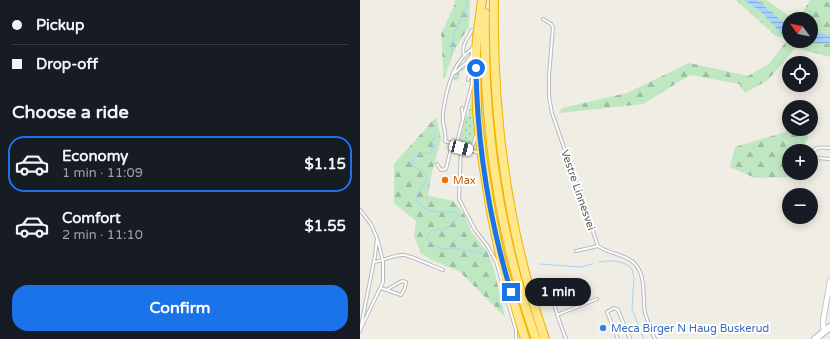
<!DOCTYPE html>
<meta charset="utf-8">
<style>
:root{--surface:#171b24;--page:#242831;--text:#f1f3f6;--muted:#9ea1a6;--line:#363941;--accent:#1a73e8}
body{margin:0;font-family:"Varela Round",sans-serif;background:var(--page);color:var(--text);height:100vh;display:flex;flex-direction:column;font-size:15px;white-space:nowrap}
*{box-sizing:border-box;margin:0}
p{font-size:13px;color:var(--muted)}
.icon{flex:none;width:22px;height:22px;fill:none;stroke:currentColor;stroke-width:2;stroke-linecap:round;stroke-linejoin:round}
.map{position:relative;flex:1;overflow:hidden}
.panel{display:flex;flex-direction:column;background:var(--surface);width:360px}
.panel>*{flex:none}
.top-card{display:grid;align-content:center;height:88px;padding:0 12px;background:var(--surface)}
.needle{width:26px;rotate:302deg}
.tools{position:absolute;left:422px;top:12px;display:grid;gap:8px}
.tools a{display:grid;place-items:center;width:36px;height:36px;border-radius:50%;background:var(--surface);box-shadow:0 2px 10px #0003;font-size:20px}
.end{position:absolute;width:18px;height:18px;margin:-9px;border:5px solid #1a73e8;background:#fff;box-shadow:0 0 0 2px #fff}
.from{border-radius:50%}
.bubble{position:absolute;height:28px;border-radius:14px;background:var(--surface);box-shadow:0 2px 10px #0003;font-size:13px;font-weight:700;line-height:28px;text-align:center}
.car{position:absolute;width:12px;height:24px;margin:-12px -6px;border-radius:5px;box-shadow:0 0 3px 1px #0007;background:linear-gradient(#fff 24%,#345 0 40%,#fff 0 76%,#345 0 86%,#fff 0)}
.top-card b{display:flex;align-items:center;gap:14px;height:38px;font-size:15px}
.top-card b+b{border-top:1px solid var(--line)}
.top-card i{width:10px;height:10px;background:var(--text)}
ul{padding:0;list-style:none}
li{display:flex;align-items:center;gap:12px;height:56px;margin:0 8px 6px;padding:0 4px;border:2px solid transparent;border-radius:16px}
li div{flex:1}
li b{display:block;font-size:15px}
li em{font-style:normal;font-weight:700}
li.selected{border-color:var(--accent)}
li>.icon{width:36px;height:36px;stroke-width:1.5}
h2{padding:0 12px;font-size:18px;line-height:48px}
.action{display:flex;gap:8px;margin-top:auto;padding:8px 12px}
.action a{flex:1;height:46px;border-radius:16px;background:var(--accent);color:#fff;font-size:16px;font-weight:700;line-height:46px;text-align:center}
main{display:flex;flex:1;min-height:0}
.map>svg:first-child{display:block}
.green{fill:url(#green-dots)}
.forest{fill:url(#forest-firs);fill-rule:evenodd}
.water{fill:url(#water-rules)}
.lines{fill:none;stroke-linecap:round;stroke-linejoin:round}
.stream{stroke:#a4d3ff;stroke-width:1}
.service-casing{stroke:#b6b9be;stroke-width:4}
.minor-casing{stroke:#b6b9be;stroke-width:6}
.secondary-casing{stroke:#b7bac0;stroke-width:8}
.motorway-casing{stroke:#f3b200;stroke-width:10}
.service{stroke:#fff;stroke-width:2}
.minor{stroke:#fff;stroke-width:4.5}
.secondary{stroke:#fff;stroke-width:6}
.motorway{stroke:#ffe78b;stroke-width:8}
.route{stroke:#1a73e8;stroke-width:5}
.food-dot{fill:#e8710a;stroke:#fff;stroke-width:1.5}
.shop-dot{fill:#3f7fe0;stroke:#fff;stroke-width:1.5}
.labels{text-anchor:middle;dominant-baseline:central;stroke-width:4;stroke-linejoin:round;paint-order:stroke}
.food-label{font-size:11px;fill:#c56008;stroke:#fff;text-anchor:start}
.street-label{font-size:11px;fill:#5c5f65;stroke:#fff}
.shop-label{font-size:11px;fill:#366cbe;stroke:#fff;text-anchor:start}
</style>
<main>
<section class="panel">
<div class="top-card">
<b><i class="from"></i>Pickup</b>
<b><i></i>Drop-off</b>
</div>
<h2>Choose a ride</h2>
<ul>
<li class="selected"><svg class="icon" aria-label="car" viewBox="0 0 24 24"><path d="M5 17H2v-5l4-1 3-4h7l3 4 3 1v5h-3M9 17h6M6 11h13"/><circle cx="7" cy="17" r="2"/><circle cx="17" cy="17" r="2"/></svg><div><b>Economy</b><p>1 min · 11:09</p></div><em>$1.15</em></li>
<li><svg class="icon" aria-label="car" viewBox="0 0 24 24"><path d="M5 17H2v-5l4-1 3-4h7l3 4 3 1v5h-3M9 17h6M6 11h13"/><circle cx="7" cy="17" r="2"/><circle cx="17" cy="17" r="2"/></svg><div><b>Comfort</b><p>2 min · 11:10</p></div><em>$1.55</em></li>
</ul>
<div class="action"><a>Confirm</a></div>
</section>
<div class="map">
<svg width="470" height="339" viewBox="0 0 470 339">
<defs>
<pattern id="green-dots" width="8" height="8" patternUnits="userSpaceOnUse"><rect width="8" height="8" fill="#bfe7c1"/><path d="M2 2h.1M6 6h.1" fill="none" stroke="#9ebea0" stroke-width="1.8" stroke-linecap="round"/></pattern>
<pattern id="forest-firs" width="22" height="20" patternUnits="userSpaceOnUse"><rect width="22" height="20" fill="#bfe7c1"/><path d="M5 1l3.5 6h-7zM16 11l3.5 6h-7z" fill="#9ebea0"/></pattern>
<pattern id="water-rules" width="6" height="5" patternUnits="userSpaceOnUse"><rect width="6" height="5" fill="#a4d3ff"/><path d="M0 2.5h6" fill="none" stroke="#89aed2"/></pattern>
</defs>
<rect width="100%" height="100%" fill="#efede4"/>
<path class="green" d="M119,44H121C123,111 129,177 144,243C151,275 161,307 171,339H166L136,227L119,111Z
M109,61V68L100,71L98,81L93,80L97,72Z
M114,89L115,127L114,139L111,143L104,146L100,143V141L106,116L108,115Z"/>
<path class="forest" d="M95,0H110L109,26L94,51L84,80L81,34L95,4Z
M376,0H406L431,17L442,13L450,0H470V57L435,48L408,80L385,93L379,84L330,75L283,104L199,113L202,108L267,93L329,63L388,76L410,63L428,39L416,36ZM429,19H451V41H429Z
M76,117L81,139L71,176L68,196L94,201L104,214L112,233L127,251L134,269L145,317L99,271L71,260L61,253L54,236L56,221L34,203V164Z
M435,129H444L449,138L436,151H429V173H436V177L395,178L370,167L375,147Z"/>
<path class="water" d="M384,0H397L429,27V36L423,35L400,11Z
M451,32L470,35V44L450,43L444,41H451Z"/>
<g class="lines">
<path class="stream" d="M91,57L94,33L104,14L108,0
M74,134L72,149L70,153L59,154L52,161L53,166C80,178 59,183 56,199C64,214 80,212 94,212L98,215V217C95,221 91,226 86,228C78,233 68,225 67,240L81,249L94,248L124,254
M239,262C250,260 264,260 272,269L274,278L272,309L284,339
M180,264L220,267L233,264"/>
<g class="service-casing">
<path id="service" d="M183,19L191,24L193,27L189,76V97L192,113L238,246C249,254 265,254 274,263C287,275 282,297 285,313C288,322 291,331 295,339
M112,49C95,61 89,80 85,101C84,107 82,113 83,120C83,127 87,134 85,141L119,153
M104,55C101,45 108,38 112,30
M92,75L106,63L111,56
M108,80L111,71
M102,108L103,119
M96,146L112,84V48
M101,148L99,199L115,230L127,245L136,261L153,320L156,330V339
M470,148C462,147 455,146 451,154L456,158L470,159
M111,150L116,136
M77,164L81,170L86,169L92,144
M0,210L11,224L17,238L15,256L0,331
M216,251L238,246
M14,262C24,261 35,254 44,255C54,257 73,266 83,270
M188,285L200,323L206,339
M21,288L41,295L45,288L46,282L42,281L28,289
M197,315L237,299
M1,328L23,282V261L17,238
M258,339L247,312L254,308L258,310L270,339"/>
</g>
<g class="minor-casing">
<path id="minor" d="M464,332L463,321L470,281"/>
</g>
<g class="secondary-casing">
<path id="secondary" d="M455,339L470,327"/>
</g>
<g class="motorway-casing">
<path id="motorway" d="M122,0L117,38L116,55L117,112L122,156L131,212L141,260L165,339
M134,0C132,116 147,229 185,339
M125,13C123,123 139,235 176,339"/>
</g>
<use href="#service" class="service"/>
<use href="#minor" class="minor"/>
<use href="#secondary" class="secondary"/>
<use href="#motorway" class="motorway"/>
</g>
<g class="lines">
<path class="route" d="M116,68C117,144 129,219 151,292"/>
</g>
<circle class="food-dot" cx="85" cy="180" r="4"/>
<circle class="shop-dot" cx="243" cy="328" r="4"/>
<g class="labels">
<g class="food-label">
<text x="93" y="180">Max</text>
</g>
<g class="street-label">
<text transform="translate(218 190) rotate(71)">Vestre Linnesvei</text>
</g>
<g class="shop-label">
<text x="251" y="328">Meca Birger N Haug Buskerud</text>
</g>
</g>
</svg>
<div class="tools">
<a><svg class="needle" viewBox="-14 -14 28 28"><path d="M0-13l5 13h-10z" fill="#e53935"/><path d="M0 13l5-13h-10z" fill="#9ea1a6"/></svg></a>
<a><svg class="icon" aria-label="locate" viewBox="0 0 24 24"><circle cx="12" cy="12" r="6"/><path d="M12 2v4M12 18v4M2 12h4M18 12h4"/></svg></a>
<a><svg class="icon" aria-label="layers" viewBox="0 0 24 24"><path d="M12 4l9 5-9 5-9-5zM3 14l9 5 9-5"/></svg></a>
<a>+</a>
<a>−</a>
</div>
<i class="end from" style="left:116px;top:68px"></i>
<i class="end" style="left:151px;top:292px"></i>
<div class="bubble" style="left:165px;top:278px;width:66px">1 min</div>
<i class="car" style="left:101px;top:148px;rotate:104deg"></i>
</div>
</main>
